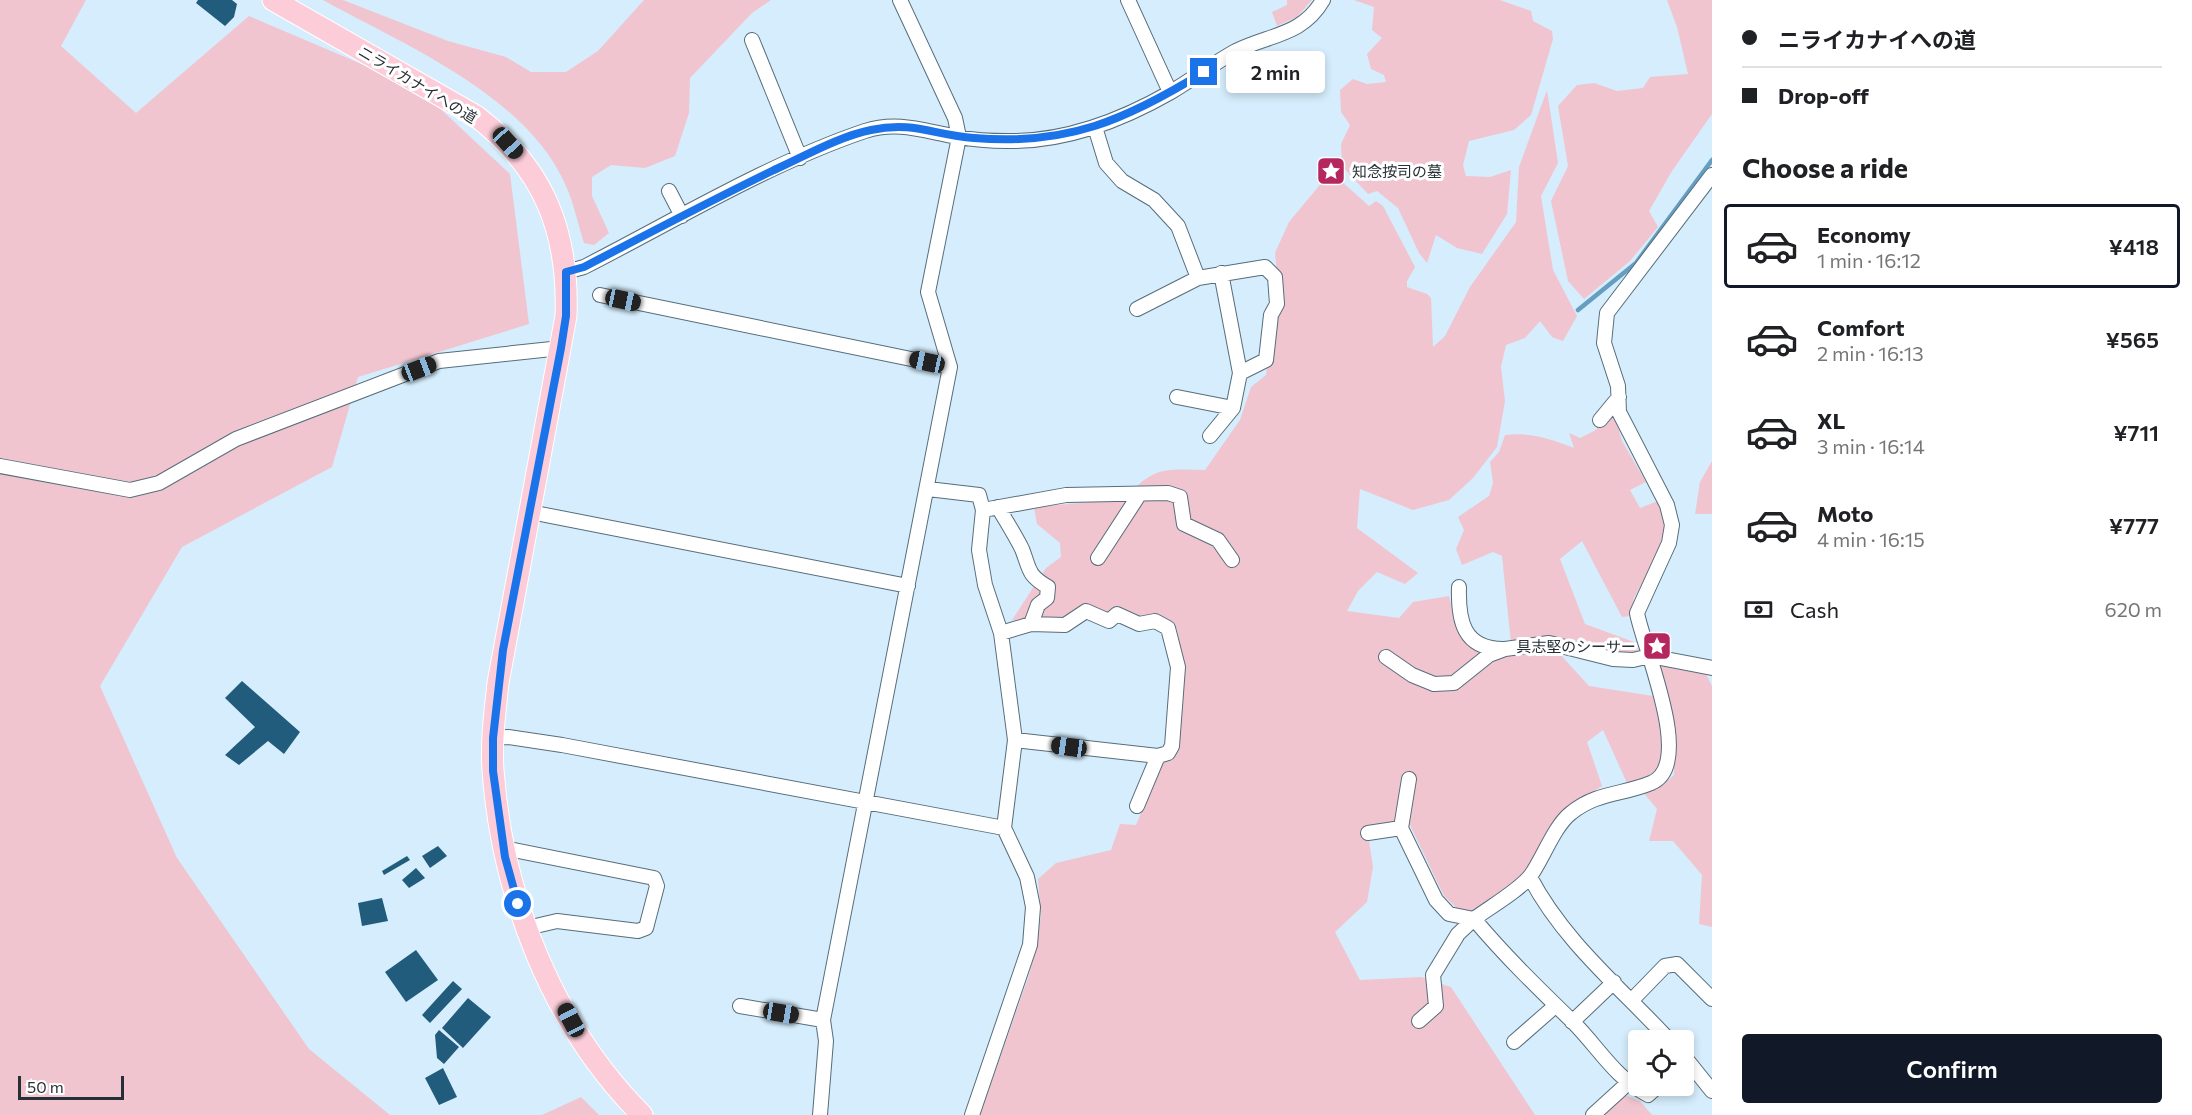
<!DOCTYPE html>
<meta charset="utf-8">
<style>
:root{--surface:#fff;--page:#f6f6f6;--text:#202124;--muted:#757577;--line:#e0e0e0;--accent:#111827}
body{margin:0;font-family:Commissioner,"Noto Sans JP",sans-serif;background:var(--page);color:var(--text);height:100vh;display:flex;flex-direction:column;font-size:22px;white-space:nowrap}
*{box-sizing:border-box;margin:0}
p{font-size:20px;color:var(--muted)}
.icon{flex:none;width:33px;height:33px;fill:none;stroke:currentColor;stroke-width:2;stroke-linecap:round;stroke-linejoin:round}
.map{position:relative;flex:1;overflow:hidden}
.side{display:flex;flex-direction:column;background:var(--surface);width:480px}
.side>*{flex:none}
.top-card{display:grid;align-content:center;height:132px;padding:0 30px;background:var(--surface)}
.fabs{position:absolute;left:1628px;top:1030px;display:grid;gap:12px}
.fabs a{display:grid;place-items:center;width:66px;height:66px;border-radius:6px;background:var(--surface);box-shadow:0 3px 9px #0003;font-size:30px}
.scale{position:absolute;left:18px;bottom:15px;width:106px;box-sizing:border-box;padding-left:6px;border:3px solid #262f35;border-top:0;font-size:16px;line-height:21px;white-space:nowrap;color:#262f35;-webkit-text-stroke:4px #fff;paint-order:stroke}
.end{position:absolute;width:27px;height:27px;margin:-14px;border:8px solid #1a73e8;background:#fff;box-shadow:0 0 0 3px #fff}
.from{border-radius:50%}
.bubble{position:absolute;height:42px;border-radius:6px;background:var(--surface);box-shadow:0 3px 9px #0003;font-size:20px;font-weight:600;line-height:42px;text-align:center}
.car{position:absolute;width:18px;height:36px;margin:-18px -9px;border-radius:8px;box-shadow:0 0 4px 2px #0007;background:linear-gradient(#222 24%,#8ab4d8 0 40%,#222 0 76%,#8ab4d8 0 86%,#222 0)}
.top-card b{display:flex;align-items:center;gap:21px;height:57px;font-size:22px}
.top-card b+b{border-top:2px solid var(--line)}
.top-card i{width:15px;height:15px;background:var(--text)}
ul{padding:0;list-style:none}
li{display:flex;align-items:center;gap:18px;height:84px;margin:0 12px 9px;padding:0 18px;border:3px solid transparent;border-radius:6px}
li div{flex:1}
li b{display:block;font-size:22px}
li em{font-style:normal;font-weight:600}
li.on{border-color:var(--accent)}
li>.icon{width:54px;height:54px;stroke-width:1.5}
h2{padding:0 30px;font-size:27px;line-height:72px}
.pay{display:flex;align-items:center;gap:15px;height:66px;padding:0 30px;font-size:22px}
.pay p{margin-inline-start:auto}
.primary-button{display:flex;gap:12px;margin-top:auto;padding:12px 30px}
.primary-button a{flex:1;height:69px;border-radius:6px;background:var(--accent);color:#fff;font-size:24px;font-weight:600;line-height:69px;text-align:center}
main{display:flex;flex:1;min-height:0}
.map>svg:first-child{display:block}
.green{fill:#f1c5cf}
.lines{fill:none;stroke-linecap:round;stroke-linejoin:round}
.stream{stroke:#659ec1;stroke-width:4.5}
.building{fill:#225c7c}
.street-casing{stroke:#576d7a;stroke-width:16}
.primary-casing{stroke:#fff;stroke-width:23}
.street{stroke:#fff;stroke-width:14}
.primary{stroke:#fcccd9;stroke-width:21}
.route{stroke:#1a73e8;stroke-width:8}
.labels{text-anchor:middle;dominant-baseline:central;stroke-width:6;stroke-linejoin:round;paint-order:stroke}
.street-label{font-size:15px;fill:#262f35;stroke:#fff}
.poi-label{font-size:15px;fill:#262f35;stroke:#fff;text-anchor:start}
</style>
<main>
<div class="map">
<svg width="1712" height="1115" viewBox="0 0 1712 1115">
<rect width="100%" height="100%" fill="#d5edfc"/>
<path class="green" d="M0,0H86L61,46L136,113L249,16L418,88L510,174L529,324L358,377L332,467L182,547L100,686L177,858L309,1049L390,1115H0Z
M323,0H343L448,41L506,57L531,72H566L598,51L644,0H771L752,13L690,78L689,113L675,156L645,168L611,165L592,177V196L609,233L594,245L584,243C578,224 574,204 566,186C527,95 404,45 323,0Z
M1287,0H1312L1297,17L1277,26L1272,12L1287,5Z
M1354,0H1500L1531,11L1533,21L1552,31L1553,39L1531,115L1514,130L1469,141L1463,165L1466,176L1490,177L1511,170L1507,214L1482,254L1457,248L1436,235L1427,263L1419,253L1398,208L1377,191L1368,194L1342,166L1341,144L1350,125L1341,112L1340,90L1353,79L1367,84L1386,82L1384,75L1371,69L1367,54L1382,38L1372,30L1374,7Z
M1667,0H1712V114L1672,171L1649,211L1658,227L1630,261L1584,299L1568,281L1551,201L1568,166L1558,106L1577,85L1594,83L1617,91L1643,88L1650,77L1688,74L1677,27Z
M1547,90L1558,163L1541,196L1553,270L1577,316L1563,341L1552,337L1540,321L1525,338L1506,345L1501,367L1505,401L1497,447L1473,478L1449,500L1413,510L1360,489L1357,528L1418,573L1405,584L1377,572L1358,591L1347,611L1399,618L1413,602L1449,596C1468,678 1494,650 1558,652L1589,686L1653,696C1661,737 1681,773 1627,783L1603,730L1587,742L1602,786L1564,810L1528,870L1476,910L1460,911L1444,896L1410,825L1367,827L1373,867L1367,902L1335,932L1360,980L1421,977L1451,987L1535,1115H980L1030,972L1041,917L1038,879L1056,863L1111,850L1120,824L1136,825L1162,764L1178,751L1184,668L1177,629L1159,616L1143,617L1120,607L1109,614L1012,620L1046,568L1061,557L1060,543L1037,524L1034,507L1125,499C1153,466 1165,469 1205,470L1240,420L1251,387L1266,375L1279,295L1275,253L1289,222L1323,181L1339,179L1369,206L1376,201L1383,206L1415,267L1407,281V287L1427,294L1431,298L1433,347L1445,336L1470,287L1516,222L1519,167Z
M1614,414L1622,441L1646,482L1630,490L1640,508L1658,501L1668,524L1665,541L1634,598L1631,616L1622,617L1582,541L1560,559L1585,624L1634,642L1638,649L1634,654C1613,652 1594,645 1573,640C1553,636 1532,640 1511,643L1502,556L1493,552L1462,565L1456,549L1464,530L1458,517L1489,496L1493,483L1490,462L1499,452L1505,435C1531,432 1550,439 1574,448L1569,433L1580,438L1594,431Z
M1712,461V514H1695L1700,482Z
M1659,663L1704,670L1712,686V927L1699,924L1702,875L1673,841H1649L1657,809L1642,791L1664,784L1674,775V730Z
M1622,1094L1640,1101L1652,1115H1597Z
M581,1097L599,1115H542Z"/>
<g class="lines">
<path class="stream" d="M1578,310L1636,263L1712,160"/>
</g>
<path class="building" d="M198,0H232L237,4L234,17L225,26L196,3Z
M242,681L300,732L284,754L268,741L239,765L225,755L255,727L225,698Z
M438,846L447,856L430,868L422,856Z
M407,856L410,860L384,875L382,871Z
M416,868L425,878L409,888L402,880Z
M382,898L388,921L362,926L358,903Z
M416,950L438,980L406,1002L385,972Z
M453,981L462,989L430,1023L422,1015Z
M468,998L491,1017L463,1048L442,1028Z
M439,1030L459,1047L444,1064L437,1058L435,1035Z
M443,1068L457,1097L439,1105L425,1078Z"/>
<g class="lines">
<g class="street-casing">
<path id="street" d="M1128,0L1170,92
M752,40L800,158
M1095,127L1106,163L1122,181L1154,200L1178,226L1198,278L1137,309
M669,191L682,216
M566,272L584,267C674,221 770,163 865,131C899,120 926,132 959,137C974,140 992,141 1008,141C1065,142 1122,120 1171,92C1193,79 1214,63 1236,51C1270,34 1302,36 1323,0
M1198,278L1265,267L1275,277L1277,304L1271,315L1266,360L1240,373L1221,273
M600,295L950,367
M1177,397L1233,408
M1600,420L1619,397
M1210,436L1233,408L1240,373
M0,466L130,490L159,483L236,439L439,361L561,348
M928,489L979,495L983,510L979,550L985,585L1001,633L1015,740L1004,828L1027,877L1033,907L1030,945L972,1115
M998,507C1006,521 1015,535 1022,549C1030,569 1027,575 1048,587L1047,598L1038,605L1031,624L1001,633
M983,510L1066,495L1168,493L1180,497L1184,524L1218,540L1232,560
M530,512L908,586
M1098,558L1139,495
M1459,587C1458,620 1463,649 1503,649
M1386,657L1412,675L1434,684L1454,683L1489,655L1505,649L1549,643L1613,659L1633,660L1650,656L1712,668
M493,738L508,737L562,745L1004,828
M1015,740L1158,756L1168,753L1172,746L1178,667L1168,628L1155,621L1139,624L1117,614L1109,621L1086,611L1065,625L1031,624
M1409,779L1401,828L1436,900L1449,914L1474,919C1490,907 1520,890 1531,875C1543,858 1555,825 1571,813C1597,792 1622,795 1651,783C1696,765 1643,647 1637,613L1669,543L1672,525L1667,505L1619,412L1618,386L1604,343L1607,313L1712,175
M1137,806L1158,756
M1368,833L1401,828
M504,848L654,878L657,886L646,928L638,931L557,921L527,928
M1530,877C1563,941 1622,989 1670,1041
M1632,1000L1665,966L1677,964L1712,999
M740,1006L823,1020
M1419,1021L1436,1006L1433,975L1458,934L1474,919C1505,956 1539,989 1573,1022C1599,1048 1614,1077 1648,1095L1658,1086
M1572,1022L1614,982
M1514,1042L1554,1007
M1683,1055L1712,1091
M820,1115L826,1041L823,1020L950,367L928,292L959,137L955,118L900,0
M1593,1115L1627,1084"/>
</g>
<g class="primary-casing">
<path id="primary" d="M273,0L476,116C544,168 569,232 566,316L498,683C495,712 491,741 493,770C502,895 552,1025 642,1115"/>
</g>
<use href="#street" class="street"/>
<use href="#primary" class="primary"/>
</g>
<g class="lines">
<path class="route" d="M518,904L505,857L493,771V738L503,650L561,348L566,316V272L584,267C647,234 710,201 774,170C803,157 840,136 871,130C914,121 933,135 974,138C1067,146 1126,120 1204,72"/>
</g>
<defs>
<g id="sight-square" transform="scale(1.5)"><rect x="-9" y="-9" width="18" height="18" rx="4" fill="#b5285f" stroke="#fff"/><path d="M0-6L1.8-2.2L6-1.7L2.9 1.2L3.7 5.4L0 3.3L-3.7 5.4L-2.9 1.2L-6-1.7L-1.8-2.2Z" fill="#fff"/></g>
</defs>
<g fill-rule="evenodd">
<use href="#sight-square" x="1331" y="171"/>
<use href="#sight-square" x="1657" y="646"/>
</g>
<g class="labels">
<g class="street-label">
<text transform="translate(418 84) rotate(31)">ニライカナイへの道</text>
</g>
<g class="poi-label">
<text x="1352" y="171">知念按司の墓</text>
<text x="1636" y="646" text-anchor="end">具志堅のシーサー</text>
</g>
</g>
</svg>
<div class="fabs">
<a><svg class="icon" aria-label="locate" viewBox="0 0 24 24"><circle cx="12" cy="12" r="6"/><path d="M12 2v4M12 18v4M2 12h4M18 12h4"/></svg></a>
</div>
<div class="scale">50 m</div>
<i class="end from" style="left:518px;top:904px"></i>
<i class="end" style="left:1204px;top:72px"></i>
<div class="bubble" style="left:1226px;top:51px;width:99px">2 min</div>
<i class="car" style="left:508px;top:143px;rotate:138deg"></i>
<i class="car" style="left:623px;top:300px;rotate:102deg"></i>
<i class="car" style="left:927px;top:362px;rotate:282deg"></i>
<i class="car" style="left:419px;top:369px;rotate:69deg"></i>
<i class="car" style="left:1069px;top:747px;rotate:278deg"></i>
<i class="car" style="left:781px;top:1013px;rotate:99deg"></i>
<i class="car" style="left:571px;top:1020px;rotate:332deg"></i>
</div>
<section class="side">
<div class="top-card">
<b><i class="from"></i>ニライカナイへの道</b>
<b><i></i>Drop-off</b>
</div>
<h2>Choose a ride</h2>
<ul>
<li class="on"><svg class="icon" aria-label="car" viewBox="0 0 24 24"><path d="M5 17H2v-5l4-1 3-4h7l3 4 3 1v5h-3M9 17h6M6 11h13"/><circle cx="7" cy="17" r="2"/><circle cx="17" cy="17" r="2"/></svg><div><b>Economy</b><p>1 min · 16:12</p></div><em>¥418</em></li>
<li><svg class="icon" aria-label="car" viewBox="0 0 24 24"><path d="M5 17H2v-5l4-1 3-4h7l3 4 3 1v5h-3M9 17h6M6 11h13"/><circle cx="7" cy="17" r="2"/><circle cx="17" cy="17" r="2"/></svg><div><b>Comfort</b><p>2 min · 16:13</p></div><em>¥565</em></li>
<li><svg class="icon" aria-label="car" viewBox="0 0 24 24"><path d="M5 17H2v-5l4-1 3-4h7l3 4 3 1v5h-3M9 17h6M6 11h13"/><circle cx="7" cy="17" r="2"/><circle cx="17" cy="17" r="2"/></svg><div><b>XL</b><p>3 min · 16:14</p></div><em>¥711</em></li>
<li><svg class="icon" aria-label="car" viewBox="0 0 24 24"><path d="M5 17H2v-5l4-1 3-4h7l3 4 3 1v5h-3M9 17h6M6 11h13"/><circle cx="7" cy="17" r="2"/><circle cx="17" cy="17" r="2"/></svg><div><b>Moto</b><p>4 min · 16:15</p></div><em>¥777</em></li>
</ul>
<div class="pay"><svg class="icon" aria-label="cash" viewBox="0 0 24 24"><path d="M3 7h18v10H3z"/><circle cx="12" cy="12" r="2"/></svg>Cash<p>620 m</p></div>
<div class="primary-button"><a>Confirm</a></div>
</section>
</main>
